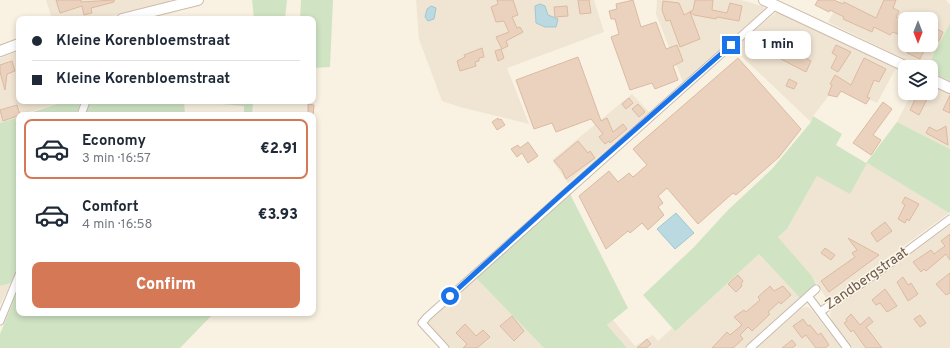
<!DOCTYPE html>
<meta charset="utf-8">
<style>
:root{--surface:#fff;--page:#f2f2f3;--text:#1f2937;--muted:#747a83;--line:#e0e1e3;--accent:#d57856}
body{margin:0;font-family:Overpass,sans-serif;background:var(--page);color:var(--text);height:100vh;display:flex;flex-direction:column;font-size:15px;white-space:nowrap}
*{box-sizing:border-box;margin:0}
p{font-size:13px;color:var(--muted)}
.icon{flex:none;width:22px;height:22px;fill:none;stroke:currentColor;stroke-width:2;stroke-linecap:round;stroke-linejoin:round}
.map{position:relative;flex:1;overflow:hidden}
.sheet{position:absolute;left:16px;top:112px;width:300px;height:204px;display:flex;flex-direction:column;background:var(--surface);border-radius:8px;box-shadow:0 2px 6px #0003}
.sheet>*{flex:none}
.hud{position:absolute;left:16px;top:16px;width:300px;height:88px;border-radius:8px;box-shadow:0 2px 6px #0003;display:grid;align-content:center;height:88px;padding:0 16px;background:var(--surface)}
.needle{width:26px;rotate:180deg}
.fabs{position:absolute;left:898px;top:12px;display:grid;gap:8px}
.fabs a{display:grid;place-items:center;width:40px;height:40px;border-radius:8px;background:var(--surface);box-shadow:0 2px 6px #0003;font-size:20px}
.end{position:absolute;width:18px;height:18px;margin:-9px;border:5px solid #1a73e8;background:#fff;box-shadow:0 0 0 2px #fff}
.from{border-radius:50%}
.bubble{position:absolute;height:28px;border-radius:8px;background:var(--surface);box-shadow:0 2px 6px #0003;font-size:13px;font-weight:800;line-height:28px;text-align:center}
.hud b{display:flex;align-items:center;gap:14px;height:38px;font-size:15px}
.hud b+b{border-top:1px solid var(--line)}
.hud i{width:10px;height:10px;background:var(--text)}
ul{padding:7px 0 0;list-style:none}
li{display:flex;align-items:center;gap:12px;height:60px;margin:0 8px 6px;padding:0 8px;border:2px solid transparent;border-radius:8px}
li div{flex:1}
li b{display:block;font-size:15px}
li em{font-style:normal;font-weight:800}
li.active{border-color:var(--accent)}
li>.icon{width:36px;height:36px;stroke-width:1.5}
.primary-button{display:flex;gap:8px;margin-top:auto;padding:8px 16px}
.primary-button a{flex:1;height:46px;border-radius:8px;background:var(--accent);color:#fff;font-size:16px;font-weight:800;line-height:46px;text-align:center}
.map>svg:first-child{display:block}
.residential{fill:#f0e4d3;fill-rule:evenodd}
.green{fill:#d0e4c4}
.water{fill:#bbd9e0;stroke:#a2c7d0}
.building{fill:#ebd2be;stroke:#dcbaa1}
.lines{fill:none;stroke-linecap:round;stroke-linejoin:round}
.street-casing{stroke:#c8baab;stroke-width:9}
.secondary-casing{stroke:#cdbcac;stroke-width:12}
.street{stroke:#fff;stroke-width:7}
.secondary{stroke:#fff;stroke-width:10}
.route{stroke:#1a73e8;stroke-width:5}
.labels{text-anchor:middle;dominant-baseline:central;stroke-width:3;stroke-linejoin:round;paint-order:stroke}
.street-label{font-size:14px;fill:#6e5a4c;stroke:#fcf6e9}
</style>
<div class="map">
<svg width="950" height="348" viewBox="0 0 950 348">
<rect width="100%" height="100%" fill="#f9f2e3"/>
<path class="residential" d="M46,0H171L169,3L100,19H52Z
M416,0H594L604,32L507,68L529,124L460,107L442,101L419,39Z
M657,0H741L762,6L765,9L683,82L656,14Z
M840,0H946L950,5V23L927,67H921L828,22ZM905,19H931V45H905Z
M777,12L807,24L896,68L877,103L837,85L813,116L811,122L732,47Z
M19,51V101H66L19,115V117L0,123V58Z
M931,85L950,94V149L897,122L912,93H931Z
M632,94L649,112L568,183L552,160Z
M867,163L949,213L828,301L812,276L778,237L787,229L817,176Z
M950,225V348H853L832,321L830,315L831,310L873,282Z
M759,254L800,298L745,348H627L607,325L613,320L635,346L653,335L658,341L672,328L675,331L672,335Z
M476,278L544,348H450L426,323Z
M11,283L0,305V286Z
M807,307L811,309L842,348H756L802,308Z"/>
<path class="green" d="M252,0H287L285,19H254Z
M301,0H333L330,67L313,68V19H300Z
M950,23V81L931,72V67H927Z
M66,101H81L76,115H24Z
M89,101H184L185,115H83Z
M210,101H253L252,115H244V106L210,103Z
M813,116L842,134L836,145L866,163L897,122L950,149V212L949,213L867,163L850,194L817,176L787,229L778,237L812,276L816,284L800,298L759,254L664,342L675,331L643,295L694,247L728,210L772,169L811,122Z
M19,117V266L11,283L0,286V123Z
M569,192L628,308L607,325L627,348H544L476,278Z
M19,287V313H214L180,348H0V334Z"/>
<path class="water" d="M540,4L545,6L548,15L558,19L556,27H545L536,23L535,6Z
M431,6L436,8L434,19L428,21L425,17L427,9Z
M676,213L694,233L675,249L657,229Z"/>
<path class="building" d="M56,0H81V2L114,0V2L91,8L92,13L84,15L82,6L60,13Z
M497,0H513L518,15L512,17L517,28L520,27L523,32L506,41L508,46L502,49L496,37L509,32L504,21L496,22L491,7L498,4Z
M578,0H589L591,13L580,14Z
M633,0L641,27L656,22L666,49L677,45L683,61L673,66L678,80L655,89L652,83L630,90L611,37L619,34L615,19H611L609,11L617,9L616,4Z
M695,0H713L712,10L727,13L730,3L742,6L739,21L717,17L716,19L694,15L690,12L700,39L680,47L670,20L666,21L662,10L663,1L679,3L684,15L693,10Z
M818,0H834L843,4L844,2L876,18L884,0H896L893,8L899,11L896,17L902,20L900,23L905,25L900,35L893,32L890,35L874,27L872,32L843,19L844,17L830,10L829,12L815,5Z
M567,6L568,16L555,17L554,7Z
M931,26L943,32L939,41L931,37Z
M784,44L791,47L790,50L811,61L806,72L777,57Z
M836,45L851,52L838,72L831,68L837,56L832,53Z
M911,45H921L926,47L920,59L907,53Z
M482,48L484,57L479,58V61L475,62L476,66L460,71L457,61L465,57L464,55Z
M501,49L504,58L498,61L495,51Z
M578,57L601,121L607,118L613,132L623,124L627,129L610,143L609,141L605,144L599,137L603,134L591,119L556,132L552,123L534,129L516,80Z
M738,58L801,129L779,157L736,195L733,193L698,224L667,188L658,196L663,203L658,207L664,215L648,230L642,223L630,233L628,231L606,249L579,196L609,171L618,182L629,173L633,177L647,165L633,149Z
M864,58L886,69L879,82L874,80L867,97L870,98L866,104L841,91L837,97L828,95L832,85L830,84L835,75L851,85Z
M12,61L15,71L7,74L5,90L0,72V65Z
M789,79L797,83L794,89L786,86Z
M918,93H930L919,115L910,110Z
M950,95V113L943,110Z
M629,98L633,103L626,109L622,104Z
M883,102L892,109L873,135L881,140L871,155L853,143Z
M308,104L314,105L313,117V115H308Z
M638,104L645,112L639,117L632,109Z
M17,105L20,115L3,121L0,110Z
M498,118L499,120L501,119L505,125L497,130L492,122Z
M946,126L948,145L926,133L929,127L937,131Z
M578,141L588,153L590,151L595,158L566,179L562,170L554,161Z
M528,142L538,156L528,163L522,153L517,157L511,149L518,145L520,148Z
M905,197L919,204L909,221L907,219L905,223L898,219L905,205L902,203Z
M885,222L892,231L877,242L871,233Z
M950,234V260L946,254L926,271L924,269L921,272L913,262L931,250L934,254L945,246L941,241Z
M848,238L879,255L829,292L821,281L855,257L852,253L857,250Z
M825,248L835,255L831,260L821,253Z
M950,273V293L946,295L936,284Z
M738,275L743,281L741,284L742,286L736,292L728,284Z
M903,277L908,285L911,283L918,294L908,301L897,282Z
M770,286L774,291L783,286L791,295L781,304L779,302L768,312L770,314L752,331L748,327L740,335L743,339L733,348H712L727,332L730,335L742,325L734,317L744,310L746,312L760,300L758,297Z
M885,289L897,306L887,312L880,303L876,305L872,300Z
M851,314L860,325L869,317L873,322L866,327L882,348H866L853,330L851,332L844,323L847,321L846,319Z
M920,315L926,323L920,327L914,319Z
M512,316L524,331L514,341L500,326Z
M803,319L808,326L810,325L818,335L821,333L829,345L825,348H816L806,335L802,338L793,326Z
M465,324L476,336L483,330L490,337L477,348H463L467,344L456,333Z
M647,339L651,344L646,348H637Z
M792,340L796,345L792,348H782Z"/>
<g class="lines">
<g class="street-casing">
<path id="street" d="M81,115L86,101
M808,296L816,289
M0,321L19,275
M445,348L422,323L427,317L776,5
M750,348L808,296L820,312
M847,348L820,312L880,271L950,219"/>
</g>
<g class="secondary-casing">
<path id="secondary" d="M764,0L907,67
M122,19L198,0
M0,51L19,44
M931,79L950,88"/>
</g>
<use href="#street" class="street"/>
<use href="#secondary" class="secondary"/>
</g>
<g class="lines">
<path class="route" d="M450,296L561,195L731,45"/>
</g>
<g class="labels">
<g class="street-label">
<text transform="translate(867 279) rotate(-35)">Zandbergstraat</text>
</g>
</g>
</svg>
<div class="fabs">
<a><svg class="needle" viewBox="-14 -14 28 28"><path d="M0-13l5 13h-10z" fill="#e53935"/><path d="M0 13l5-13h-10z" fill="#747a83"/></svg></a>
<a><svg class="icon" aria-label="layers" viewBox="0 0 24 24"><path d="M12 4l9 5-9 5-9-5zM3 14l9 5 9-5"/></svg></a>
</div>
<i class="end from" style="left:450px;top:296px"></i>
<i class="end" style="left:731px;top:45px"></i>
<div class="bubble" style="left:745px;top:31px;width:66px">1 min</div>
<div class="hud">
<b><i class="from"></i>Kleine Korenbloemstraat</b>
<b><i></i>Kleine Korenbloemstraat</b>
</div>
<section class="sheet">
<ul>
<li class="active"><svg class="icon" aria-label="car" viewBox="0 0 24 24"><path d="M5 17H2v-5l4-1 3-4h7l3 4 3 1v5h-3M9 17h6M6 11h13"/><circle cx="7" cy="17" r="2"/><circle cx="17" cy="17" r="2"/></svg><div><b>Economy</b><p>3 min · 16:57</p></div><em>€2.91</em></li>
<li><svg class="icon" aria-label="car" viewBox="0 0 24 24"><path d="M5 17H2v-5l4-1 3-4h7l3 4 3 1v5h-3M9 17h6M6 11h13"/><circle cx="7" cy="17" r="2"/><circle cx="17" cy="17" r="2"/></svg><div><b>Comfort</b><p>4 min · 16:58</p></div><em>€3.93</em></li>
</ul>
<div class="primary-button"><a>Confirm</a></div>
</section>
</div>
